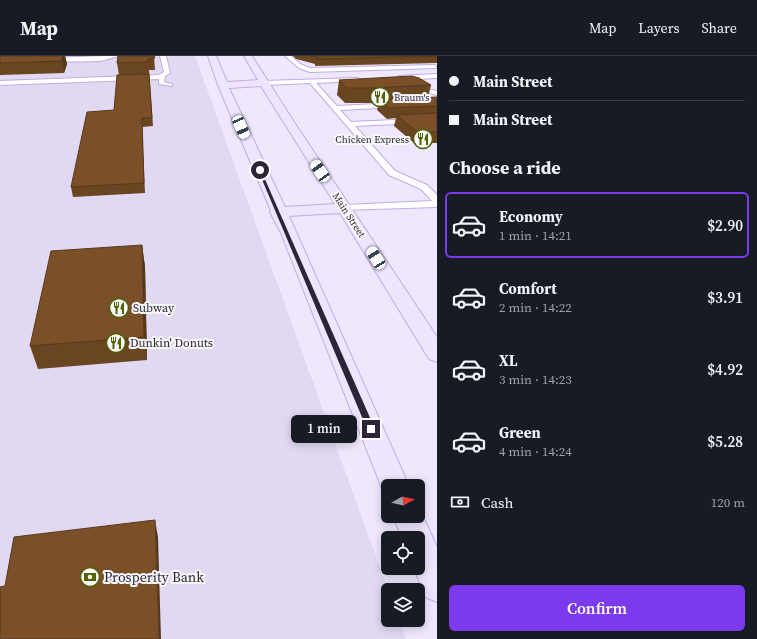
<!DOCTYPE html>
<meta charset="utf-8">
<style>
:root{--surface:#171b24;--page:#242831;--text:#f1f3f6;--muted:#9ea1a6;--line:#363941;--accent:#7c3aed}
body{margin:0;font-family:"Source Serif 4",serif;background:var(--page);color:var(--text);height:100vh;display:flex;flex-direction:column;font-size:15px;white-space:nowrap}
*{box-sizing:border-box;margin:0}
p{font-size:13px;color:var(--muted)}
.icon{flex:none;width:22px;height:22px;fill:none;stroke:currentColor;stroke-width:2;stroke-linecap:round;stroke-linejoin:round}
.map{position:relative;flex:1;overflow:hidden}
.side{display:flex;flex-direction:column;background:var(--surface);width:320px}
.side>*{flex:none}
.hud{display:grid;align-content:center;height:88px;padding:0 12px;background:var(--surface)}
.needle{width:26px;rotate:82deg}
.fabs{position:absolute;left:381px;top:423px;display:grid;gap:8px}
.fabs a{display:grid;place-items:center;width:44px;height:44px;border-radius:6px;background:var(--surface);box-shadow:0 2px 10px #0003;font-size:20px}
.end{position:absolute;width:18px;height:18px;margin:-9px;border:5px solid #2d243a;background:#fff;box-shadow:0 0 0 2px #fff}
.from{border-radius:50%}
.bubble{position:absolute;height:28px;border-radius:6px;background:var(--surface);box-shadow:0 2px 10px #0003;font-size:13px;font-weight:600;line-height:28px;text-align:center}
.car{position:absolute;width:12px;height:24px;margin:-12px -6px;border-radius:5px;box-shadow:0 0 3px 1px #0007;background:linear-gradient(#fff 24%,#345 0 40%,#fff 0 76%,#345 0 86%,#fff 0)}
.hud b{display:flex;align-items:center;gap:14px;height:38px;font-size:15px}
.hud b+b{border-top:1px solid var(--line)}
.hud i{width:10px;height:10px;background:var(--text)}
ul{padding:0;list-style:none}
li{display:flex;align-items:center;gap:12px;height:66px;margin:0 8px 6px;padding:0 4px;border:2px solid transparent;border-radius:6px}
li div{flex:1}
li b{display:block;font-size:15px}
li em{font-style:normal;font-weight:600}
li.selected{border-color:var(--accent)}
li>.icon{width:36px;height:36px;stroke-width:1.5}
h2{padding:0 12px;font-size:18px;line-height:48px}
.pay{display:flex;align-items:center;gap:10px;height:44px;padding:0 12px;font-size:15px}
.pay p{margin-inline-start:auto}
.button{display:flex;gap:8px;margin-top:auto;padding:8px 12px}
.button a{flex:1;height:46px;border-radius:6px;background:var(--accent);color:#fff;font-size:16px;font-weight:600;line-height:46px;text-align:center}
header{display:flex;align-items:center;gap:24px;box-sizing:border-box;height:56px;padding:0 20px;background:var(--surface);border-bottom:1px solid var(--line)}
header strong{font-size:19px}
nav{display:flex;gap:22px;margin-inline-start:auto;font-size:14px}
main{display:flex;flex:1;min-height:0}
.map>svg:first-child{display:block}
.built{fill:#e1d8f2}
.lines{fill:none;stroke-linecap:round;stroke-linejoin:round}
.lane-casing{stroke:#c0ace3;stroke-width:2}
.secondary-casing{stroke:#c0ace3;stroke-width:2}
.lane{fill:#fff;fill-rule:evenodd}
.secondary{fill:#efe5fe;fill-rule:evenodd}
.wall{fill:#6a4522}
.shaded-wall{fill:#56381c}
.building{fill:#7b5028;stroke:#56381c}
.route{fill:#2d243a}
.labels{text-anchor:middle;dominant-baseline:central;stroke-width:4;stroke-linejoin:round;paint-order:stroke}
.far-poi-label{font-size:10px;fill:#2d243a;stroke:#f8f8f8;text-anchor:start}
.far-street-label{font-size:10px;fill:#2d243a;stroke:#f8f8f8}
.poi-label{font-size:12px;fill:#2d243a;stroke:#f8f8f8;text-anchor:start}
.near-poi-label{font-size:14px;fill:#2d243a;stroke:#f8f8f8;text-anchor:start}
</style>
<header>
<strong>Map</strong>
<nav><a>Map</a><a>Layers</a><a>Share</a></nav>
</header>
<main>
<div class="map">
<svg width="437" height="583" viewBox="0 0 437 583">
<rect width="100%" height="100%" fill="#eee7fe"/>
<path class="built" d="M41,0H195L388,534V564H399L406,583H0V2Z"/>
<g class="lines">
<g class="lane-casing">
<path id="lane" d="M107,0H118L101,5L48,6L45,4L48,2Z
M160,0H166L170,17L165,20L164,26L172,28V30L159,28V23L0,29V25L159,19L164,16Z
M285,0H291L300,8L310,12L435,9L437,12L310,16L299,12Z
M437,18V22L399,24L396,22L399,20Z
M357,22L359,23V25L316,27L337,50L397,47L400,49L397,51L340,54L351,66L437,62V66L355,70L395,115L427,129L437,139V151L342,154L340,152L345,149L432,145L421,133L389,119L310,27L264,29L261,27L264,25Z
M412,30L437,35V39L410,33V31Z"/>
</g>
<g class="secondary-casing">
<path id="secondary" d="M208,0H216L227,26L258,24L244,0H252L294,66L437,281V306L429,303L340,157L289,160L409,430H388V440L385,439L381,430L281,177L270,156L271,155L218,29ZM261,30L335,148L285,151L229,32Z
M418,450L437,491V546L425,541L414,512H418V482H402L393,460H418Z"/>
</g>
<use href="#lane" class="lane"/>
<use href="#secondary" class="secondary"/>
</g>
<path class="wall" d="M0,0H67H65L67,8L64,17L0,19Z
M154,0L155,14H149L153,70L142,71L145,137L73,141L71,131L114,54L119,19L117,7Z
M293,0H437V7L315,10V8L296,3Z
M339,24L431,29L428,42L437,41V87H414L394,70L396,62L387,63L377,54L379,47H345L337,39Z
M142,189L145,211L147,304L38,313L30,290Z"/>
<path class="shaded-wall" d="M63,0H65L67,8L64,17L62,5Z
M142,189L145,211L147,304L144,281Z
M155,464L158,481L161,583H159Z"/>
<path class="building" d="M0,0H63L62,5L0,7Z
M118,0H154L155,2L148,3V6L117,7Z
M311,0H437L316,3L319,2Z
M149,18L152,62H142L144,127L71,131L87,56L114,54L117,19Z
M412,20L419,22L431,29L373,32H347L339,24Z
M437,41V50L389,52L379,44Z
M437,57V76H417L397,59Z
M142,189L144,281L30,290L51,195Z
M155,464L159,583H0V531L5,530L14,481Z"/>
<path class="route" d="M260,112L375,373L374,375H368L367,373L258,114Z"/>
<defs>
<g id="restaurant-ring" transform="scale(1)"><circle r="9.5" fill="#f8f8f8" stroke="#4f6005" stroke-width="1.5"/><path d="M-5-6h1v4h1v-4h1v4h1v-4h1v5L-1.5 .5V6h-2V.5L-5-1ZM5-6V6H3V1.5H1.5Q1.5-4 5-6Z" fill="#4f6005"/></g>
<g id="bank-ring" transform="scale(1)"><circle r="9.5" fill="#f8f8f8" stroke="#4f6005" stroke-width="1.5"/><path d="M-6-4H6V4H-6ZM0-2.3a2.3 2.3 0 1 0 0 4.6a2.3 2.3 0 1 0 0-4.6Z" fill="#4f6005"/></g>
</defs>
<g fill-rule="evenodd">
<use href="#restaurant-ring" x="380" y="41"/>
<use href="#restaurant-ring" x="423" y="83"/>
<use href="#restaurant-ring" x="119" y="252"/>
<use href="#restaurant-ring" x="116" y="287"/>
<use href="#bank-ring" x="90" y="521"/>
</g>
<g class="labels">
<g class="far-poi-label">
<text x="394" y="41">Braum's</text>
<text x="409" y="83" text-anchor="end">Chicken Express</text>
</g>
<g class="far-street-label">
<text transform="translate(349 159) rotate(57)">Main Street</text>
</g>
<g class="poi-label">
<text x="133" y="252">Subway</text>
<text x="130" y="287">Dunkin' Donuts</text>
</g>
<g class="near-poi-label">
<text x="104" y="521">Prosperity Bank</text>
</g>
</g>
</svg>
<div class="fabs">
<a><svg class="needle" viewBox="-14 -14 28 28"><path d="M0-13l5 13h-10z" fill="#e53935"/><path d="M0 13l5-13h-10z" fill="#9ea1a6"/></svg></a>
<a><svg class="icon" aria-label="locate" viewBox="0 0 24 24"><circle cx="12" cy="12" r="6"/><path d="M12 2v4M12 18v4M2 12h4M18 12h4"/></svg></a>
<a><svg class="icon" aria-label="layers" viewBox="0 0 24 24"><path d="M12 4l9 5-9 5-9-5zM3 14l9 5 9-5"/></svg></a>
</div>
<i class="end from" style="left:260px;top:114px"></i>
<i class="end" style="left:371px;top:373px"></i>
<div class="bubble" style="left:291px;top:359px;width:66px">1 min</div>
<i class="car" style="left:241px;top:71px;rotate:156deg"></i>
<i class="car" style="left:320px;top:115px;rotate:326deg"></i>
<i class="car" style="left:376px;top:202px;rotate:328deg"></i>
</div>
<section class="side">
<div class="hud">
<b><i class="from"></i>Main Street</b>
<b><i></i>Main Street</b>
</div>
<h2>Choose a ride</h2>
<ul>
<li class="selected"><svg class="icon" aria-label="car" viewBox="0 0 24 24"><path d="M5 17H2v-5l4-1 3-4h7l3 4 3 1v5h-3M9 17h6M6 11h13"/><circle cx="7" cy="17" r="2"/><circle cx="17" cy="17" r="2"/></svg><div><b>Economy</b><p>1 min · 14:21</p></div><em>$2.90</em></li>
<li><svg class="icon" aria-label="car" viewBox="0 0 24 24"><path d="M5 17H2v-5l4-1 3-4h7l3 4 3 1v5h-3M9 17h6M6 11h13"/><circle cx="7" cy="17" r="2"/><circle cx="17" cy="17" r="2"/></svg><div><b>Comfort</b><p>2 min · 14:22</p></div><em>$3.91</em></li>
<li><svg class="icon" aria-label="car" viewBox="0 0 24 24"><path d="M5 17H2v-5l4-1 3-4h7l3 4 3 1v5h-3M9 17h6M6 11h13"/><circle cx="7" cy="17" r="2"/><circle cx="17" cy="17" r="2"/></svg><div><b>XL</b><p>3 min · 14:23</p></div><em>$4.92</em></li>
<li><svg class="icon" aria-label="car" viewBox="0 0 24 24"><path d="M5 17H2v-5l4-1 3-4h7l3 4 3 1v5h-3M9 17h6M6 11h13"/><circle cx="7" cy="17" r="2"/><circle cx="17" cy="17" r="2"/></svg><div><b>Green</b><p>4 min · 14:24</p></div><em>$5.28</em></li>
</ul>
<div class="pay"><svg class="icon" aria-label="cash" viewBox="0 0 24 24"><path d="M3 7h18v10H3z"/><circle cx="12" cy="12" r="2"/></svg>Cash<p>120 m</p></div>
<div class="button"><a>Confirm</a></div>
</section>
</main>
